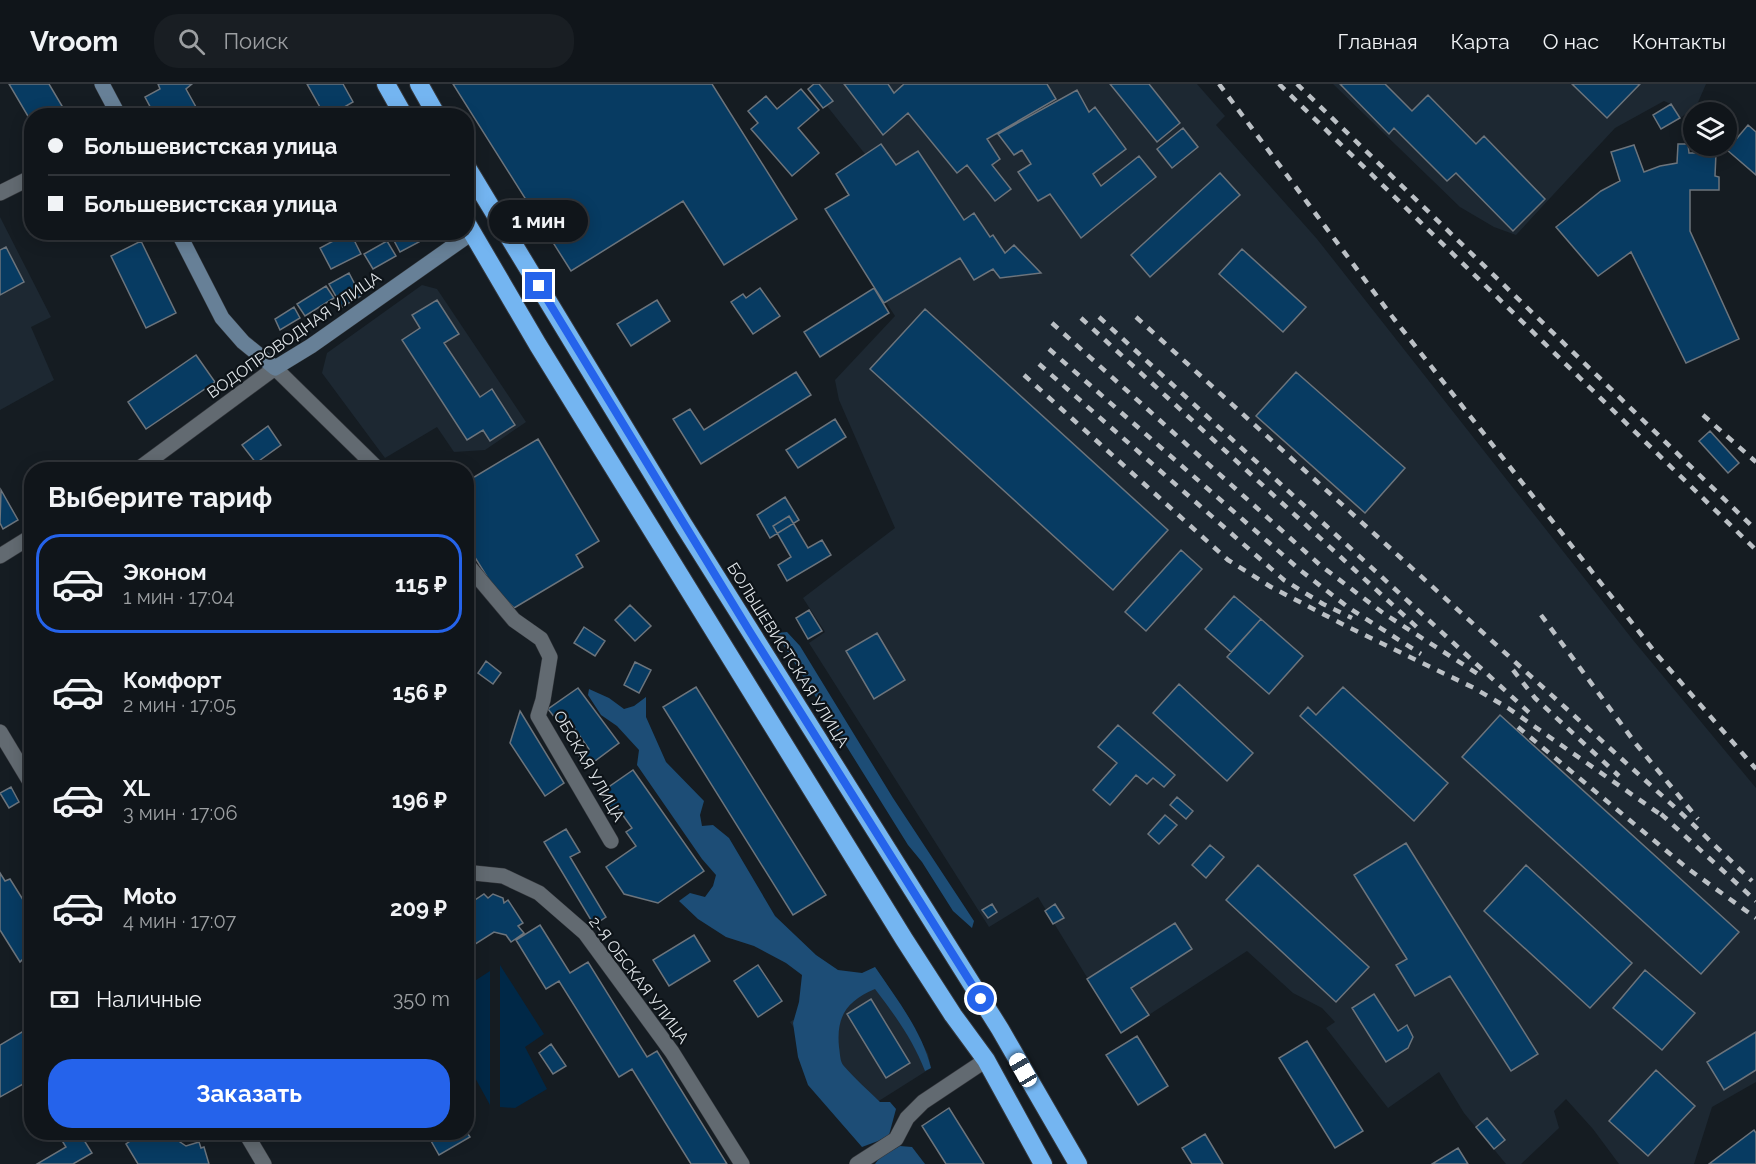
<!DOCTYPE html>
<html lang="ru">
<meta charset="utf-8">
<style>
:root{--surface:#10151a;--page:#191e23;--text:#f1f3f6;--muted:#9c9fa2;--line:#303439;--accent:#2563eb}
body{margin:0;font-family:Raleway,sans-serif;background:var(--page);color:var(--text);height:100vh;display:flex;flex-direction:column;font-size:22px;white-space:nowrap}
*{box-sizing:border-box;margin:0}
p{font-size:20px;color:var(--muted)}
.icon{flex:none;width:33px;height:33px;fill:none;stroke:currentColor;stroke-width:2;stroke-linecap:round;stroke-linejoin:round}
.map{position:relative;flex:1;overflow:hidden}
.drawer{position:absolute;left:24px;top:378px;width:450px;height:678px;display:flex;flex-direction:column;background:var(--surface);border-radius:24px;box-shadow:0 3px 15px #0003,0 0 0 2px var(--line)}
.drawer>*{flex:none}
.top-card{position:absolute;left:24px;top:24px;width:450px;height:132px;border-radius:24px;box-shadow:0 3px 15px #0003,0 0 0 2px var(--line);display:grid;align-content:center;height:132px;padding:0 24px;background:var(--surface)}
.controls{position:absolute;left:1683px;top:18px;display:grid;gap:12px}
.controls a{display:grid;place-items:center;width:54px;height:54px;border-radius:50%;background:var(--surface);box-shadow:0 3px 15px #0003,0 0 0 2px var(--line);font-size:30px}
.end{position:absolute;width:27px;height:27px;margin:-14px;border:8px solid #2563eb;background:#fff;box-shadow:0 0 0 3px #fff}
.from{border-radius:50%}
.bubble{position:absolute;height:42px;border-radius:21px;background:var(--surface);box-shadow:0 3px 15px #0003,0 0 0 2px var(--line);font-size:20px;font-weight:700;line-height:42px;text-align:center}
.car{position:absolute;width:18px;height:36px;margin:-18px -9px;border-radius:8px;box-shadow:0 0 4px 2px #0007;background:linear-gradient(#fff 24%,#345 0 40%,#fff 0 76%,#345 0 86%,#fff 0)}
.top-card b{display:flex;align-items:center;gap:21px;height:57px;font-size:22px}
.top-card b+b{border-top:2px solid var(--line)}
.top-card i{width:15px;height:15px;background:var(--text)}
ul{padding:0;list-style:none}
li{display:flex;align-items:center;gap:18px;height:99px;margin:0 12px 9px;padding:0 12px;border:3px solid transparent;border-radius:24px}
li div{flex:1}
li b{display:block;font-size:22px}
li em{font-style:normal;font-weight:700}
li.active{border-color:var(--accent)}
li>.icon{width:54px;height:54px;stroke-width:1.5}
h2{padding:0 24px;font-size:27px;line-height:72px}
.pay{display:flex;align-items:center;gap:15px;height:66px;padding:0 24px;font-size:22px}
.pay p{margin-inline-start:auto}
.primary-button{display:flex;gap:12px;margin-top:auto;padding:12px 24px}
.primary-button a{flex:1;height:69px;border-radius:24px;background:var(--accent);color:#fff;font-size:24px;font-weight:700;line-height:69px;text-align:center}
header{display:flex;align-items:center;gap:36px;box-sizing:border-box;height:84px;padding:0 30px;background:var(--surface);border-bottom:2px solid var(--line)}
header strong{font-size:28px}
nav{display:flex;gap:33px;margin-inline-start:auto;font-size:21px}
.search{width:420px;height:54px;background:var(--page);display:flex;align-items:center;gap:15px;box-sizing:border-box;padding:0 21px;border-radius:24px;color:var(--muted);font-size:22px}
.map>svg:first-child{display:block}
.built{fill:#1d2832}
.green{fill:#002847}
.forest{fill:#1d4d76}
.building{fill:#073b62;stroke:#6c747c;stroke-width:1.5}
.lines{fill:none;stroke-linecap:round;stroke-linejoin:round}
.street-casing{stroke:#34373c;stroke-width:16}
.secondary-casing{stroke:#34373c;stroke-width:16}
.highway-casing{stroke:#34373c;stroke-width:20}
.street{stroke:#626a71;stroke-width:15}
.secondary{stroke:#678097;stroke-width:15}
.highway{stroke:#74b5f1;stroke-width:18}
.rail{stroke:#bbc0c5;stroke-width:4.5;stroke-dasharray:8 8;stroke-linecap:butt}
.route{stroke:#2563eb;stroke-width:8}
.labels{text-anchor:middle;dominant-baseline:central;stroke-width:4.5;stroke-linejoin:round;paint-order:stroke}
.street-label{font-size:16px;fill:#e0e5e9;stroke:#0d1318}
</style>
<header>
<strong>Vroom</strong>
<div class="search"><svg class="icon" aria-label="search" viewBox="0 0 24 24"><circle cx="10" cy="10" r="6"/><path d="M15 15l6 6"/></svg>Поиск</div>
<nav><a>Главная</a><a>Карта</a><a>О нас</a><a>Контакты</a></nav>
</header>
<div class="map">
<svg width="1756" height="1080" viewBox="0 0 1756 1080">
<rect width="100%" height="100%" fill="#151c22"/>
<path class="built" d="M810,0H1197L1225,32L1216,41L1317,155L1633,556L1756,704V998L1712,1023L1694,1080H1619L1593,1045L1566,1015L1554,1027L1559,1044L1521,1080H1506L1464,1029L1439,988L1388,1024L1326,944L1335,938L1322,924L1293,909L1247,867L1121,949L1038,813L989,843L809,559L825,548L803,514L895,444L839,316L835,296L895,232L825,125L848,111L836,90L865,70L827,22L823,24L808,5L811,2Z
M1333,0H1706L1696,23L1680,34L1671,20L1664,17L1615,44L1516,151L1494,143L1460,123Z
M0,133L51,233L31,243L54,296L0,326Z
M422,201L437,205L526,338L485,366L454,368L437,343L385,374L322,289L327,269Z
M875,883L906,929L928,970L931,984L855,1032L790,938Z"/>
<path class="green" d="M500,881L544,950L525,963L547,1005L515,1024L500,1023Z
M490,887V1021L467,979V902Z"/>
<path class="forest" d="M787,548L800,562L893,714L974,837L972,844L953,827L922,778L908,761L776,549Z
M589,605L609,614L624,625L634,622L646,613V633L666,678L704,717L700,731L702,742L713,741L729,754L775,832L816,871L838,886L862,889L875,883C896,914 922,947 931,984L925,987C913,956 895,931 875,905C847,917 836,932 839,963C840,969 840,977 843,981C854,994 868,1006 880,1018H890L896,1025L889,1051L878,1057L862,1063L808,1001L798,973L793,939L799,918L802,891L786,879L754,862L726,853L698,835L679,817L690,809L705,813L713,802L716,791L702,775L637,681L639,666L617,642L601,631L588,611Z
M900,1062L912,1063L925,1080H875L880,1073Z"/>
<path class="building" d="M9,0H49L68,32H32V39Z
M192,0L186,5L201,32H155L145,13L160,5L158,0Z
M307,0H343L353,18L329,32H325Z
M453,0H712L797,135L724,181L683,117L571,187Z
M814,0H819L833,17L823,24L808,5Z
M844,0H888L894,9L904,0H1047L1056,15L987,55L1000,75L992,81L1011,105L995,117L967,81L957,89L908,29L883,51Z
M1110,0H1149L1180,39L1157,58Z
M1340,0H1385L1412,27L1428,11L1476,60L1484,52L1545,115L1513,147L1456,89L1447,97L1394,44L1389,50Z
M1572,0H1640L1607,34Z
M801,5L819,26L798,44L819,69L792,92L751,45L758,39L748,27L766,12L777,25Z
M1077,6L1089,28L1095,23L1126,65L1093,90L1101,102L1139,72L1156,93L1081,154L1050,110L1038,117L1018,88L1031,80L1022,66L1014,71L998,50Z
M1671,20L1680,34L1661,45L1653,31Z
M1748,41L1756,48V91L1727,66Z
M1183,44L1198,63L1172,84L1157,65Z
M881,60L896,81L918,67L964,136L974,129L990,153L993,151L1005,169L1014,161L1041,189L1000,194L993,185L974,196L960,174L884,219L825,125L849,111L836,90Z
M1678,60H1688L1689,69H1716L1715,92L1719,93V106H1690V147L1739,255L1686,279L1631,168L1598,192L1556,143L1601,107L1620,97L1611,68L1634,61L1644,88L1660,82L1677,79Z
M1220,89L1240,111L1150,193L1131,171Z
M350,148L361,170L331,185L320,164Z
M395,148H414L419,158L400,168L391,151Z
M141,157L176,229L146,244L111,172Z
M387,157L396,172L373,185L364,170Z
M6,163L24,198L0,211V166Z
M1242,165L1306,223L1283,248L1219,190Z
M349,189L361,212L342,223L329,200Z
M326,202L334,214L305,232L297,220Z
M760,204L780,232L753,250L731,218L743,210L746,214Z
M874,204L889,229L820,273L804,248Z
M437,216L459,250L444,259L480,313L492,305L515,341L490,357L483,346L467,356L402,256L420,244L412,231Z
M657,216L670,237L631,262L617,240Z
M294,223L300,234L280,246L275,235Z
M925,225L1168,446L1113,506L870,285Z
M196,271L215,298L146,345L128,318Z
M796,288L811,311L701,380L673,335L690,325L704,346Z
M1296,288L1405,384L1365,429L1256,332Z
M835,335L846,353L798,384L786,366Z
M268,342L281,361L256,379L242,361Z
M1710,347L1739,379L1728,389L1699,357Z
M538,355L599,457L576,471L583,483L514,524L494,504L466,459V398Z
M359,375L367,386H345Z
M1,406L18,436L3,445L0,439Z
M785,413L799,436L770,454L757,431Z
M789,432L808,464L822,456L831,471L787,497L778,481L791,473L773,442Z
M1181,466L1202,485L1146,547L1125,528Z
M1234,512L1261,535L1231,568L1205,545Z
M630,521L651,542L635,557L615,536Z
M809,526L822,547L808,555L796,534Z
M1261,535L1303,572L1269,610L1227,573Z
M584,543L605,557L595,572L574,559Z
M877,549L905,596L874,615L846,567Z
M486,577L501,589L493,600L478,589Z
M635,578L651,586L639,609L624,601Z
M1179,600L1253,669L1227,697L1153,629Z
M696,603L826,811L793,831L663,623Z
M1343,603L1448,699L1414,737L1300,632L1308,623L1316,631Z
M578,604L619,659L587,683L579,672L589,665L567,634L559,639L548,625Z
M520,627L564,699L545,712L510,659Z
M1500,631L1739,848L1701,890L1462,673Z
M1118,641L1175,691L1164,703L1153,694L1147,700L1136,691L1110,721L1093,706L1117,679L1098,663Z
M633,686L704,787L658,819L624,810L606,783L636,762L626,748L632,744L617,723L612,726L600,709Z
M11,703L19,718L9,724L0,709Z
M1177,713L1193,727L1186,735L1170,721Z
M1165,731L1177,741L1159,760L1148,750Z
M566,745L580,768L570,773L606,833L594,841L544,758Z
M1406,759L1538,970L1511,987L1450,892L1415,912L1396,881L1407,875L1354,791Z
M1210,761L1224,773L1206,794L1192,781Z
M1258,781L1369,883L1336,918L1226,816Z
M1526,781L1632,879L1590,924L1484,827Z
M0,789L5,797L10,795L32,830V891L22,876L20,878L0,846Z
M484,810L488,814L493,810L503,814L504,819L508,816L523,839L518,842L524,849L511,858L506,851L494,848L466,866V822Z
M992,820L997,828L988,834L982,826Z
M1055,820L1064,834L1053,840L1045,827Z
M1175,839L1192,865L1131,904L1149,931L1121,949L1087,895Z
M540,841L570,889L588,878L647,973L657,967L727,1080H691L632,985L619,993L559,897L546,905L516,856Z
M694,851L710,877L669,902L653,876Z
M758,881L782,917L758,933L734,897Z
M1645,886L1695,929L1662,966L1613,924Z
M1374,910L1398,947L1407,941L1413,953L1408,964L1386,978L1352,924Z
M871,915L910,979L886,994L847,930Z
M32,942V995L0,1013V961Z
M1756,948V986L1724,1006L1707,978Z
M1137,952L1168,1002L1138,1021L1106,971Z
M1307,957L1363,1047L1335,1064L1279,974Z
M551,960L566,982L553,990L539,969Z
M1656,986L1695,1022L1648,1072L1609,1037Z
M949,1024L984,1080H946L922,1042Z
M1487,1034L1505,1056L1494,1065L1476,1043Z
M1754,1046L1756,1049V1080H1709Z
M466,1047L470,1053L439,1071L426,1048H466Z
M70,1048H79L92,1069L73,1080H37L66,1063L61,1055Z
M129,1048H165L186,1062L199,1058L201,1064L204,1063L209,1080H138L126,1060L133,1055Z
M1205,1050L1223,1080H1192L1182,1064Z
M1458,1064L1468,1080H1432Z"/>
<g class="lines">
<g class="street-casing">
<path id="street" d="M0,109L32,93
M137,386L275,284L379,386
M0,472L32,452
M466,479L514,536L541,555L550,573L543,616L538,632L611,757
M0,648L32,701
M466,793L474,789L503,792L539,809L585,849L672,968L742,1080
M245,1048L264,1080
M857,1080L896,1055L907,1034L923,1018L986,976"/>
</g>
<g class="secondary-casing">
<path id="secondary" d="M102,0L119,32
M178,148L222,234L243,258L275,284L311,262L473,148"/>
</g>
<g class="highway-casing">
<path id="highway" d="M386,0L404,32
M419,0L437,32
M466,82L683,440L1000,945L1078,1080
M466,138L538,261L904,855L953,931L986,976L1043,1080"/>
</g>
<use href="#street" class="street"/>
<use href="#secondary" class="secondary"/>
<use href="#highway" class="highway"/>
<path class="rail" d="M1219,0L1394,235L1658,572L1756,685
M1279,0L1756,466
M1297,0L1756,446
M1099,233L1534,633
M1136,233L1680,728L1752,797
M1081,234L1421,547
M1052,239L1320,481L1383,529L1478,590
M1049,265L1300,486L1349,524L1421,570
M1039,280L1284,496L1323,520L1352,534
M1024,291L1228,476L1271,503L1348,543L1474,604L1508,624L1667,735
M1703,331L1756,378
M1541,531L1636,660L1698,735
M1513,586L1535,614L1619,692
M1518,643L1687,784L1756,834
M1661,730L1756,817"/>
</g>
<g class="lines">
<path class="route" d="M539,202L750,548L981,915"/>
</g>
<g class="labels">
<g class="street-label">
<text transform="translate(294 251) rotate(-35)">ВОДОПРОВОДНАЯ УЛИЦА</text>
<text transform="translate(788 571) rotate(58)">БОЛЬШЕВИСТСКАЯ УЛИЦА</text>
<text transform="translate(589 682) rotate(60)">ОБСКАЯ УЛИЦА</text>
<text transform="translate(639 896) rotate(53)">2-Я ОБСКАЯ УЛИЦА</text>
</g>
</g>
</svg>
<div class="controls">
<a><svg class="icon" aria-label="layers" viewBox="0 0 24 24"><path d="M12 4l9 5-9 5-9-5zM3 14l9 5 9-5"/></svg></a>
</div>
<i class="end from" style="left:981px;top:915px"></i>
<i class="end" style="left:539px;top:202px"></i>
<div class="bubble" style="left:489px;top:116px;width:99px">1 мин</div>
<i class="car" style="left:1023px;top:986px;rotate:330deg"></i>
<div class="top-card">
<b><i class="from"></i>Большевистская улица</b>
<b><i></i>Большевистская улица</b>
</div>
<section class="drawer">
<h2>Выберите тариф</h2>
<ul>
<li class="active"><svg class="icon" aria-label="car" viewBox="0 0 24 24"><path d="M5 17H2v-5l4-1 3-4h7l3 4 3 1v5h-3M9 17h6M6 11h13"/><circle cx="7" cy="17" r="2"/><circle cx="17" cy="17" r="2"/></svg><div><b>Эконом</b><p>1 мин · 17:04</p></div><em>115 ₽</em></li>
<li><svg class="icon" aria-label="car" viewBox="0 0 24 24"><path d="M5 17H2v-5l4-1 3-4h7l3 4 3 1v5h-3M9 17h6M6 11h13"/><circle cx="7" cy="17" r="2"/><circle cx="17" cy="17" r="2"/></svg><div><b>Комфорт</b><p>2 мин · 17:05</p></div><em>156 ₽</em></li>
<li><svg class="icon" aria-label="car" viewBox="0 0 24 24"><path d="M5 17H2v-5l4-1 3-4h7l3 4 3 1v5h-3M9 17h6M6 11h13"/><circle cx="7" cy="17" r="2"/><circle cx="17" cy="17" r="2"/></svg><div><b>XL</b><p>3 мин · 17:06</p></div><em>196 ₽</em></li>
<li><svg class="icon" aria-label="car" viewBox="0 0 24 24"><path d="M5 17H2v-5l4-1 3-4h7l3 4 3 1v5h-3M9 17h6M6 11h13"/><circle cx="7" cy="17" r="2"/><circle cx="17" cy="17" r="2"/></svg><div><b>Moto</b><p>4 мин · 17:07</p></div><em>209 ₽</em></li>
</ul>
<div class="pay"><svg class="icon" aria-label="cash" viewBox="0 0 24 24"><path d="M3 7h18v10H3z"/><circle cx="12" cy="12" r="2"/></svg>Наличные<p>350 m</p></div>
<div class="primary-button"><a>Заказать</a></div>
</section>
</div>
